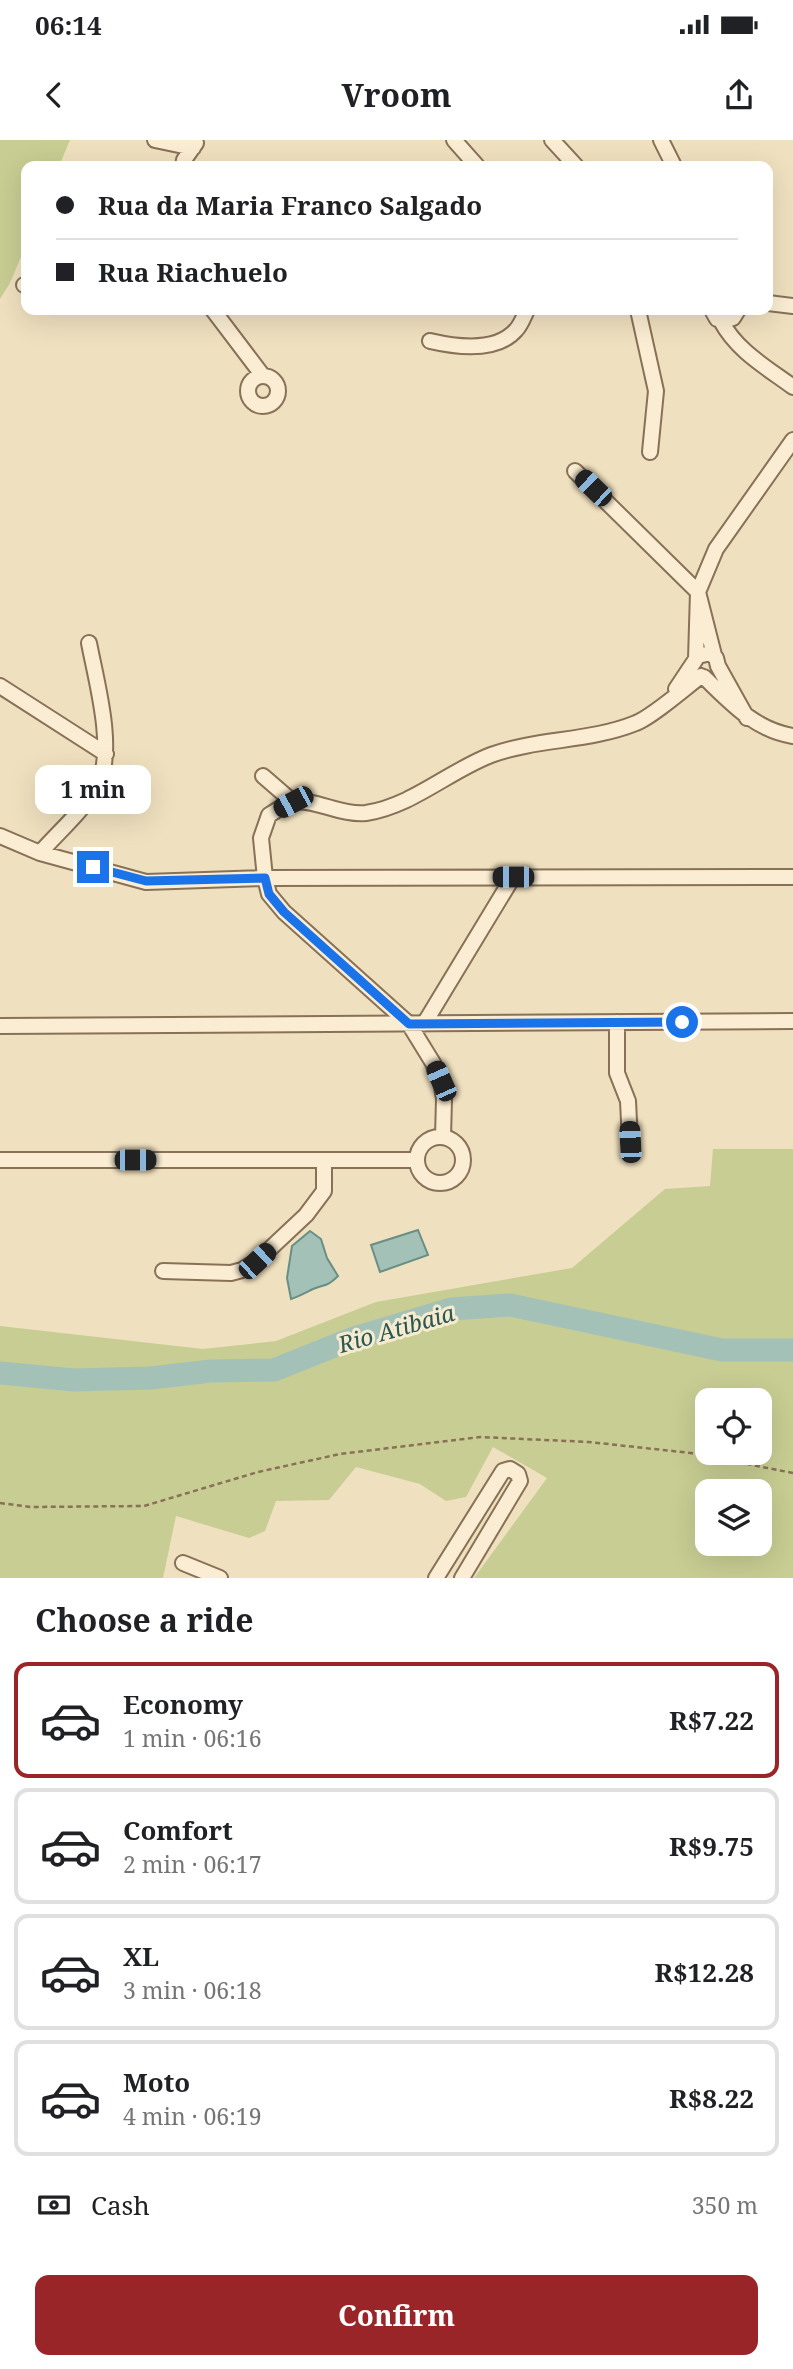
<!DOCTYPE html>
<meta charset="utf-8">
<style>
:root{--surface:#fff;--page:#f2f2f2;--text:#202124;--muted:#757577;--line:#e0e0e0;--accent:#992528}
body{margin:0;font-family:"Noto Serif",serif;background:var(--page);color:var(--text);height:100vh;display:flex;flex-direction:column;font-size:26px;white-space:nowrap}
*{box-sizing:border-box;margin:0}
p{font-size:23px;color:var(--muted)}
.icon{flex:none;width:38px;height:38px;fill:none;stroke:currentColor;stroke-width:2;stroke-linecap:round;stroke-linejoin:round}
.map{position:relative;height:1438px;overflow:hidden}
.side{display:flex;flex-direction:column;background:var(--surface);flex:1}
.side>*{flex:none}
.top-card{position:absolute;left:21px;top:21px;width:752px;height:154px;border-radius:14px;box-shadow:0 7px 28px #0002;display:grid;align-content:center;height:154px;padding:0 35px;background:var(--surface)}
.buttons{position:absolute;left:695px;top:1248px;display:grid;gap:14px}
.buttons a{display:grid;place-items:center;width:77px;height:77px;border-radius:14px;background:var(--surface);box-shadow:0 7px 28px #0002;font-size:35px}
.end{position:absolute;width:32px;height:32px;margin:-16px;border:9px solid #1a73e8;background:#fff;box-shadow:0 0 0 4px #fff}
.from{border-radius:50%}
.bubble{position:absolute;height:49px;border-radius:14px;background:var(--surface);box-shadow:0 7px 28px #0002;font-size:23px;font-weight:700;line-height:49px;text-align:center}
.car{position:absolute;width:21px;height:42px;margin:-21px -10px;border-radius:9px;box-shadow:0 0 5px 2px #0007;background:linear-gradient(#222 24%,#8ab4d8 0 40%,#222 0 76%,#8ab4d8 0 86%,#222 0)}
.top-card b{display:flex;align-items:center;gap:24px;height:66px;font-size:26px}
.top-card b+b{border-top:2px solid var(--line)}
.top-card i{width:18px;height:18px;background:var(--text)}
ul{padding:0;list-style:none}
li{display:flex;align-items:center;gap:21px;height:116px;margin:0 14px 10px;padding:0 21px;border:4px solid var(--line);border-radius:14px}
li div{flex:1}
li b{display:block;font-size:26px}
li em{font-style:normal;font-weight:700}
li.active{border-color:var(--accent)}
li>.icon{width:63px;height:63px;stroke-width:1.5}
h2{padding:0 35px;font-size:32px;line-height:84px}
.pay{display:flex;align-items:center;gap:18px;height:77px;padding:0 35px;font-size:26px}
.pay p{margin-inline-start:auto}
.primary-button{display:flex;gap:14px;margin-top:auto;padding:14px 35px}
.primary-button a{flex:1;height:80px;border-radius:14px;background:var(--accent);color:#fff;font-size:28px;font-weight:700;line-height:80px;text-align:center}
.status{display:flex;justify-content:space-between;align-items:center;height:49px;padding:0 35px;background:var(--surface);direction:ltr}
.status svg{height:19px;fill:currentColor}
header{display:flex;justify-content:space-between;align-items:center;height:91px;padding:0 35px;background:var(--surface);font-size:32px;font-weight:700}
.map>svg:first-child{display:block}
.green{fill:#c8cd93;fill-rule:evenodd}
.water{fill:#a3c1b7;stroke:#698f85;stroke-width:2}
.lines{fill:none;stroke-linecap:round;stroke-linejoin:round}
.river{stroke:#a3c1b7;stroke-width:23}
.minor-casing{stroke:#887157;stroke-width:18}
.path{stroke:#887157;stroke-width:2.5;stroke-dasharray:5 3.5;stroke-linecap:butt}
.minor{stroke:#faedd3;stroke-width:14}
.route{stroke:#1a73e8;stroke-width:9}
.labels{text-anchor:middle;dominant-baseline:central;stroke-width:6;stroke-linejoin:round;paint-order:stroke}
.water-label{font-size:23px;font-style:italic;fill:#2b5854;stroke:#f6eacf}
</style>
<div class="status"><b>06:14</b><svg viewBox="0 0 49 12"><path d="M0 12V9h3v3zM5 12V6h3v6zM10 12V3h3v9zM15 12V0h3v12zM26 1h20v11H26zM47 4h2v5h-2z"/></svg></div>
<header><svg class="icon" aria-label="back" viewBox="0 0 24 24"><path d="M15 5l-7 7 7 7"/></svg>Vroom<svg class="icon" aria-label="share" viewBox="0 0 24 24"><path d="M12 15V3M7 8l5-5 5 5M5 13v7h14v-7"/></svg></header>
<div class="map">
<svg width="793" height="1438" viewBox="0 0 793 1438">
<rect width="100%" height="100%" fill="#efe0bf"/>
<path class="green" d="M0,0H70L59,26H26V105L10,143L0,159Z
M713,1009H793V1438H474L547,1338L493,1307L466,1357L446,1361L420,1344L356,1327L329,1360L276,1361L265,1391L249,1398L176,1376L163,1438H0V1186L203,1209L276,1201L376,1162L572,1128L665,1049L710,1046ZM760,1260V1312H707V1260ZM760,1351V1404H707V1351Z"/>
<path class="water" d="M418,1090L428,1115L380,1132L371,1105Z
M310,1091L321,1099L327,1118L338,1136C327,1147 325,1144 313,1149C305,1153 300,1156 291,1159L287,1138L292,1106Z"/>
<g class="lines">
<path class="river" d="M0,1233L74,1240L151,1238L211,1231L274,1230L354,1198L451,1169L510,1165L722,1210H793"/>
<g class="minor-casing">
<path id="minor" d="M155,0L193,8
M454,0L477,26
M552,0L576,26
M661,0L674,26
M183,26L184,20L196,3
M24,145H26
M768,163L793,166
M213,170L263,236
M638,170L656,251L650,312
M712,170L717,179L725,181L733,178L738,170
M721,181C737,211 766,227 793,247
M430,201C456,207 496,213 516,190C521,185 524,176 527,170
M248 251a15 15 0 1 1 30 0a15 15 0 1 1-30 0Z
M575,331L698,452L714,515
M696,519L698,452L716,409L793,300
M704,537C731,563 755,590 793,596
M0,546L106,614
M676,549L698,516L710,513L716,518L718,526L747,578
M263,636L293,662
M0,696L40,713L146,742L265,738L793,737
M40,713C60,690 86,669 99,642C115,607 96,540 89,503
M617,882V933L628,961L630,1002
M424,884L513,737
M0,886L793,881
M417 1020a23 23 0 1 1 46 0a23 23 0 1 1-46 0Z
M443,997L444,959L441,941L433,923L409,884L284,772L269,754L265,738L261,698L269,675C276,671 285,664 293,662C313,658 342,676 366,673C412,666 449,631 491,615C538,598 589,602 636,583C652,577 685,548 701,536
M0,1020H417
M163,1131L231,1133L242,1130L257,1121L306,1075L324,1051V1020
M183,1423L220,1438
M436,1438L503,1331L510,1329L518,1334L520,1341L462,1438"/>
</g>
<path class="path" d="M0,1363L31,1367L144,1366L258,1332L340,1314L480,1297L589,1302L691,1313L793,1333"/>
<use href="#minor" class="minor"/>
</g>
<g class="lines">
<path class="route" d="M93,727L146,741L265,738L269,754L284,772L409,884L682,882"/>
</g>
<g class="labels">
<g class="water-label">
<text transform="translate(396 1188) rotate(-16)">Rio Atibaia</text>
</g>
</g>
</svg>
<div class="buttons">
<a><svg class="icon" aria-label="locate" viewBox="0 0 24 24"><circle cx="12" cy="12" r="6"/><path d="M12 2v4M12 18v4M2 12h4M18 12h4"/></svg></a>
<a><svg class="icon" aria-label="layers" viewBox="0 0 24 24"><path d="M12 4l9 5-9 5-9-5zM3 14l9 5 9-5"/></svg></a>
</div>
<i class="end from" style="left:682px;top:882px"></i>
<i class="end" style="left:93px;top:727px"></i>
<div class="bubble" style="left:35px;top:625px;width:116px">1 min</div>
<i class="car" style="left:593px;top:348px;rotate:314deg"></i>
<i class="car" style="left:293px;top:662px;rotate:242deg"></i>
<i class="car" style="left:513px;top:737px;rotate:270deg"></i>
<i class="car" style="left:441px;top:941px;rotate:336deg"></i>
<i class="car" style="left:630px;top:1002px;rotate:357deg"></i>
<i class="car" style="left:135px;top:1020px;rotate:90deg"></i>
<i class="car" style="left:257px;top:1121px;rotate:47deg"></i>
<div class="top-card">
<b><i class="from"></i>Rua da Maria Franco Salgado</b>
<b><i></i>Rua Riachuelo</b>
</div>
</div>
<section class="side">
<h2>Choose a ride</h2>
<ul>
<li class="active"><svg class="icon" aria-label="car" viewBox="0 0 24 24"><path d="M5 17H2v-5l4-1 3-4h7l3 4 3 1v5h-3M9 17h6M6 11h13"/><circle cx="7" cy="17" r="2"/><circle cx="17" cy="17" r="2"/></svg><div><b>Economy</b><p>1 min · 06:16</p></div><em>R$7.22</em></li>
<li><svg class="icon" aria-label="car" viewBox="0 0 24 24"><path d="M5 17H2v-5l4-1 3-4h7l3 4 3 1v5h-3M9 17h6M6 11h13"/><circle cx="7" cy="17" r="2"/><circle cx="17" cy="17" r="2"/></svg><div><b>Comfort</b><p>2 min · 06:17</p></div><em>R$9.75</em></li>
<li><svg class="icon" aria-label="car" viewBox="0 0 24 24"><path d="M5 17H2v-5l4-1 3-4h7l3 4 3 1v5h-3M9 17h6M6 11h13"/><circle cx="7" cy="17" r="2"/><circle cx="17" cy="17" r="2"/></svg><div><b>XL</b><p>3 min · 06:18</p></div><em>R$12.28</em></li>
<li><svg class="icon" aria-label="car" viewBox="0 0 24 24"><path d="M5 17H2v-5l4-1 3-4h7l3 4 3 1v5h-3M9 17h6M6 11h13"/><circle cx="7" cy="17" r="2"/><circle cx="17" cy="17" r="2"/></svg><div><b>Moto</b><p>4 min · 06:19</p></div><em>R$8.22</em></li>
</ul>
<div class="pay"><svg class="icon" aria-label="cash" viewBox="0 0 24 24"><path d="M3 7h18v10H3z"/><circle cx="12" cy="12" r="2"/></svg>Cash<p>350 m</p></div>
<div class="primary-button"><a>Confirm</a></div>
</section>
